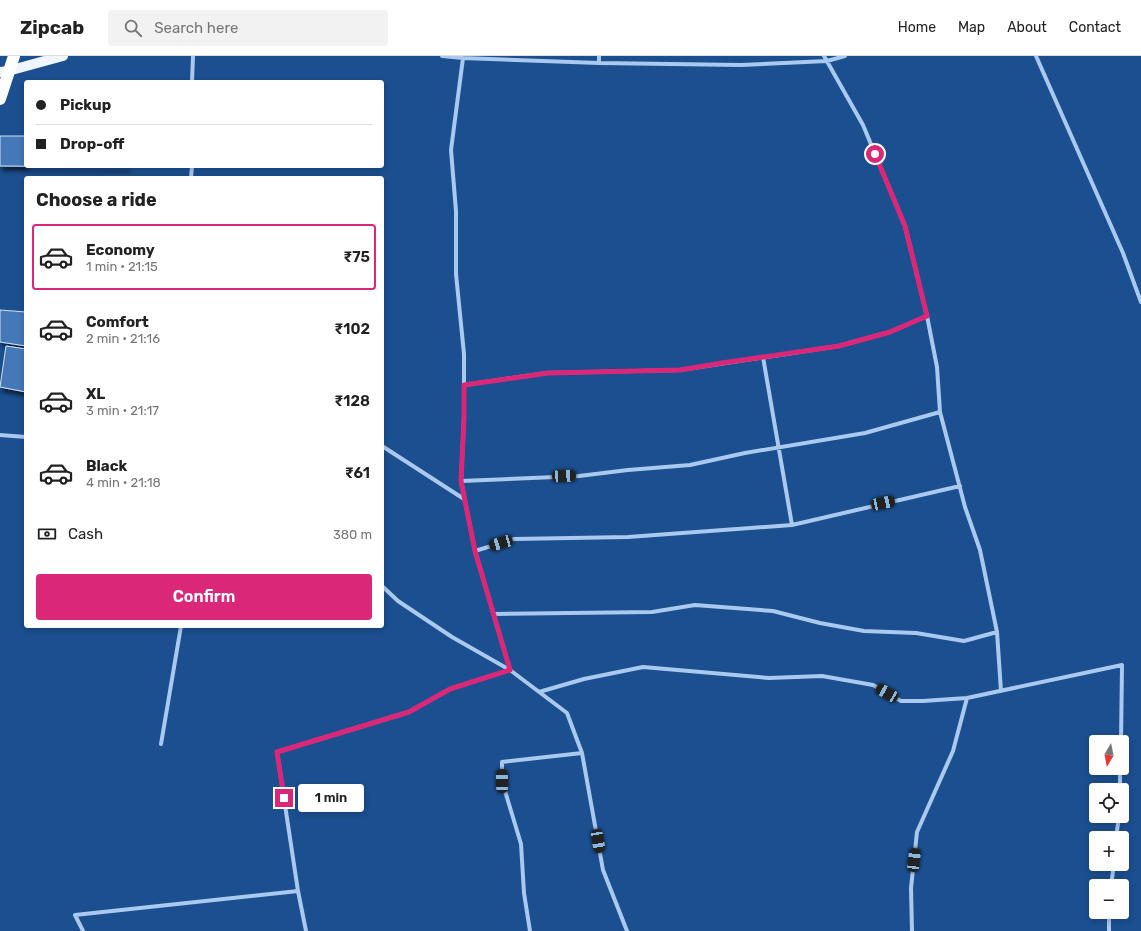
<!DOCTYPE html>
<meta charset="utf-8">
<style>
:root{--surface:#fff;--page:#f2f2f2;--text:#222;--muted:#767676;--line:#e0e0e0;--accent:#db2777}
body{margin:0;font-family:Rubik,sans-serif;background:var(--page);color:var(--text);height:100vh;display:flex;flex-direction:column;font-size:15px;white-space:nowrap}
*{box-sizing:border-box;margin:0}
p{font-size:13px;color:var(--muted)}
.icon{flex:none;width:22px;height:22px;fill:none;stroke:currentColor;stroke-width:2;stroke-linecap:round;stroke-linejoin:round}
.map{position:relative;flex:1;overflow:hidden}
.drawer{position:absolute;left:24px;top:120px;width:360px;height:452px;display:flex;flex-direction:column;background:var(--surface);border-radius:4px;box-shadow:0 2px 6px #0003}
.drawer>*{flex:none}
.banner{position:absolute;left:24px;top:24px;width:360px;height:88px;border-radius:4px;box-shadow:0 2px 6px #0003;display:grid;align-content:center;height:88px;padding:0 12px;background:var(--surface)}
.needle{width:26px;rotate:190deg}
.controls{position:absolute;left:1089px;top:679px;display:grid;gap:8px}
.controls a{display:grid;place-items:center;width:40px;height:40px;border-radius:4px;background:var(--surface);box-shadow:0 2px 6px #0003;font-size:20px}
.end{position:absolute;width:18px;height:18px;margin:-9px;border:5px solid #db2777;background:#fff;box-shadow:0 0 0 2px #fff}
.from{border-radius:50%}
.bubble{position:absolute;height:28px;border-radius:4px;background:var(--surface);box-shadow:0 2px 6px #0003;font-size:13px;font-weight:600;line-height:28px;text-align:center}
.car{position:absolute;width:12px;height:24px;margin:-12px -6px;border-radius:5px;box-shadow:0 0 3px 1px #0007;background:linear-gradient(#222 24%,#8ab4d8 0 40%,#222 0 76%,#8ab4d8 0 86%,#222 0)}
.banner b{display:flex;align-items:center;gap:14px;height:38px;font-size:15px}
.banner b+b{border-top:1px solid var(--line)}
.banner i{width:10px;height:10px;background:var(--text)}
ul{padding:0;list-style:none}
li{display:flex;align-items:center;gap:12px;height:66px;margin:0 8px 6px;padding:0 4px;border:2px solid transparent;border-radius:4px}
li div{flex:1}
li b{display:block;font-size:15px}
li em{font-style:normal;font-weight:600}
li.current{border-color:var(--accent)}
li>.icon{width:36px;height:36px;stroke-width:1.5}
h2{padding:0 12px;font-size:18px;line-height:48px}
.pay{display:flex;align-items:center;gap:10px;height:44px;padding:0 12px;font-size:15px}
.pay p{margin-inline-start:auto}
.action{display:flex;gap:8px;margin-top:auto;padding:8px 12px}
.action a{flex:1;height:46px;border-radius:4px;background:var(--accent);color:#fff;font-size:16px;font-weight:600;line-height:46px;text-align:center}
header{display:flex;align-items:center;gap:24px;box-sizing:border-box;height:56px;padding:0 20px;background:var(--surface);border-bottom:1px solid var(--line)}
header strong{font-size:19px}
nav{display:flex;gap:22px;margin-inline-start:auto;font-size:14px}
.search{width:280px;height:36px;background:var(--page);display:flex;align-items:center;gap:10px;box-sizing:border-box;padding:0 14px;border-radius:4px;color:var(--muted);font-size:15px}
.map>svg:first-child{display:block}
.building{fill:#4478b7;stroke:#cfe3fa;filter:url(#shadow)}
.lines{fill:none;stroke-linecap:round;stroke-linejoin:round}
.street{stroke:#a9c9ee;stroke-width:4}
.primary{stroke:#f0f6ff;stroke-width:10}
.highway{stroke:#fff;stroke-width:12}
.route{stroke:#db2777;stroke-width:5}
</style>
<header>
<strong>Zipcab</strong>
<div class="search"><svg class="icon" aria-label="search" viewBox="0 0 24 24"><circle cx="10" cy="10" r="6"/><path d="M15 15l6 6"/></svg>Search here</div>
<nav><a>Home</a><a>Map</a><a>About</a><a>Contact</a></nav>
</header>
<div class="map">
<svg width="1141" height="875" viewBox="0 0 1141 875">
<defs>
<filter id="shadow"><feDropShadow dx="2.5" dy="4.5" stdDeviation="2" flood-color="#0009"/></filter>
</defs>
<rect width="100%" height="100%" fill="#1b4f8f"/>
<path class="building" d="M0,80H26V110H127V111L0,110Z
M0,254L26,256V290L0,286Z
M6,290L26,293V336L0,331Z"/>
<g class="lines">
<path class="street" d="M442,0L463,2L599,7L741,9L827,5L845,0
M599,0V7
M824,0L863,69L905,170L927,260L937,311L940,356L965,451L980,494L997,576L1001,635
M1036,0L1123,197L1141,246
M192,26L193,0
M191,122L192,110
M763,301L792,469
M464,329L547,317L680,314L839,290L890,276L927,260
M0,379L26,381
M382,390L464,443
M461,425L579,420L628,414L690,409L745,397L865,377L940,356
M475,495L514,483L628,481L792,469L960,430
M382,530L398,545L452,581L510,614L567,657L582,697L603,814L627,875
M494,558L652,556L695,549L773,555L820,567L864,575L916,577L964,585L997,576
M539,636L584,623L643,611L769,622L822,620L873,629L901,645H923L967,642L1122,609L1121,686
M161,688L181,570
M1120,734V712
M1116,782L1119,760
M1111,830L1114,808
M1109,856V875
M83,875L75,859L298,835
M306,875L298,835L277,696L409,656L450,633L510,614L475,495L461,425L464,362V298L456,218V155L451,94L463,2
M530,875L524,837L521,788L502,725V706L582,697
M912,875L911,832L917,776L953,695L967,642"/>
<path class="primary" d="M0,16L8,15L63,0"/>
<path class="highway" d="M0,43L14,0"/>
</g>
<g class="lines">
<path class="route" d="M284,742L277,696L409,656L450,633L510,614L475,495L461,425L464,362V329L548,317L680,314L722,307L839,290L890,276L927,260L905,170L875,98"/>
</g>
</svg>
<div class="controls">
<a><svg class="needle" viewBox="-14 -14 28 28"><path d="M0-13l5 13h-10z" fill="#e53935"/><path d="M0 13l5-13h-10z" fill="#767676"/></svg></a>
<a><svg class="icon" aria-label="locate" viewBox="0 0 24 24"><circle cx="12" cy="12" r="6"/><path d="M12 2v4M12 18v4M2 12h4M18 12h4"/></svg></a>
<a>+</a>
<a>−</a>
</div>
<i class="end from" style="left:875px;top:98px"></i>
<i class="end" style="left:284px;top:742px"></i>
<div class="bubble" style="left:298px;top:728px;width:66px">1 min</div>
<i class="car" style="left:564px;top:420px;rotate:87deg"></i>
<i class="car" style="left:883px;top:447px;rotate:78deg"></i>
<i class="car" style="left:501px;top:487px;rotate:254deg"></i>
<i class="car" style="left:887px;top:637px;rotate:300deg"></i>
<i class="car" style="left:502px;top:725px;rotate:359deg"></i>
<i class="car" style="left:598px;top:785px;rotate:170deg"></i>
<i class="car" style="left:914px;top:804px;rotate:7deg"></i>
<div class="banner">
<b><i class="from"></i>Pickup</b>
<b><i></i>Drop-off</b>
</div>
<section class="drawer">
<h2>Choose a ride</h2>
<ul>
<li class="current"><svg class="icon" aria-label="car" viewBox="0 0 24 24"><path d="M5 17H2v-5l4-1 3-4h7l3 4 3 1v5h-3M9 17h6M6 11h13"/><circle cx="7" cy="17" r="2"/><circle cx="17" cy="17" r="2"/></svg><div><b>Economy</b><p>1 min · 21:15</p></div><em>₹75</em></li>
<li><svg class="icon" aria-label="car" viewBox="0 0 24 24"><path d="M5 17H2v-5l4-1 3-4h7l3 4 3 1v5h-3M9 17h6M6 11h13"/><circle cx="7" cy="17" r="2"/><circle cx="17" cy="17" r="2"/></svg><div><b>Comfort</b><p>2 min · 21:16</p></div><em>₹102</em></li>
<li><svg class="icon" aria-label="car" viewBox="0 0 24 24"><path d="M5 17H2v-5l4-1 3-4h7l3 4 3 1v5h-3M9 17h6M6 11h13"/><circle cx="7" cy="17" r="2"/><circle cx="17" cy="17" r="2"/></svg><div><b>XL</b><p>3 min · 21:17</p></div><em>₹128</em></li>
<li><svg class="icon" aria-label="car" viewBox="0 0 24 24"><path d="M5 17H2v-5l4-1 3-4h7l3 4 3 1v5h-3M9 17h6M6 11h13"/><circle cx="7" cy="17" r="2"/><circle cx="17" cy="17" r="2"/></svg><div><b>Black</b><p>4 min · 21:18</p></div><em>₹61</em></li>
</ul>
<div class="pay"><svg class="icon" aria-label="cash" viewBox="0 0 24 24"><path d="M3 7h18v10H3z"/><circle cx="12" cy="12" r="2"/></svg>Cash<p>380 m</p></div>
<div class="action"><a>Confirm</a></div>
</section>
</div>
